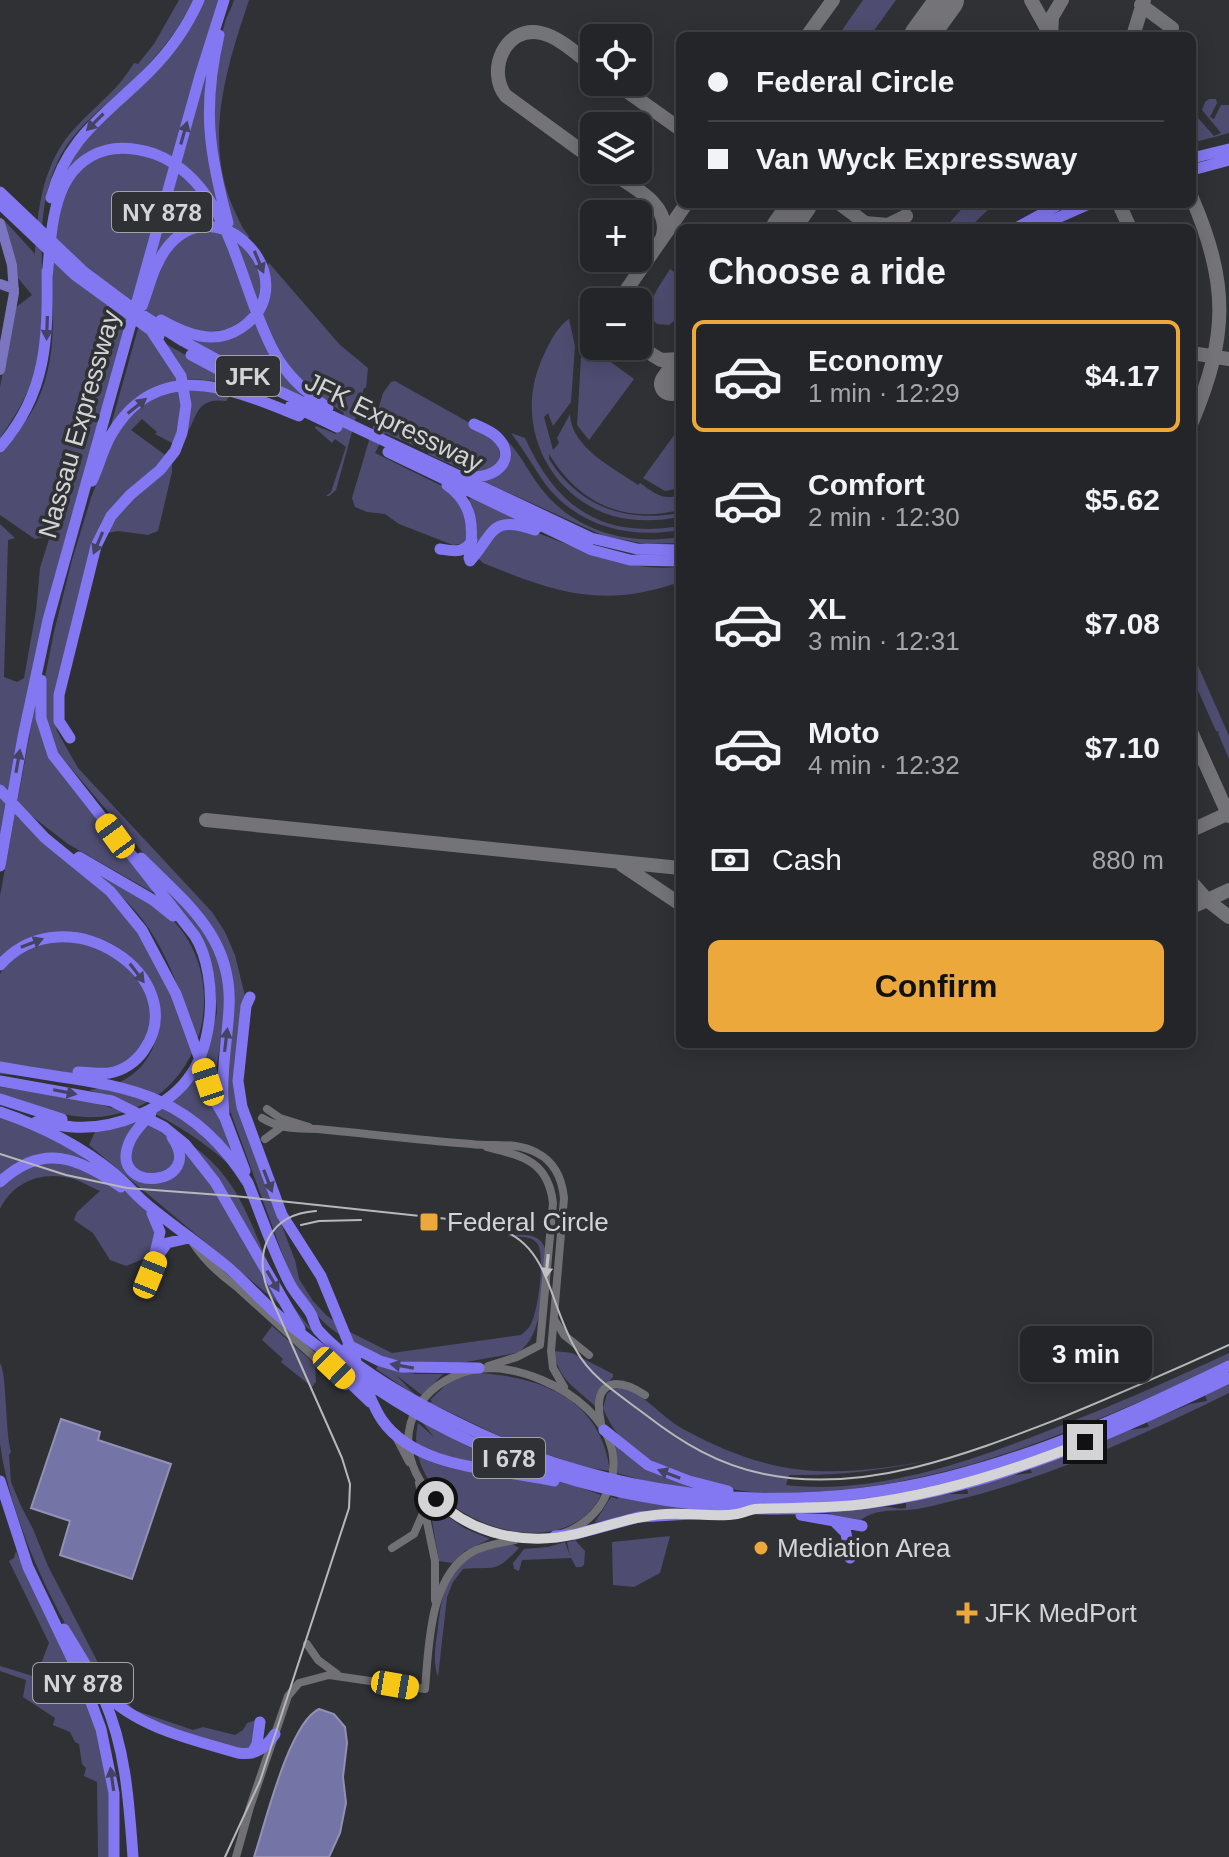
<!DOCTYPE html>
<meta charset="utf-8">
<style>
:root{--surface:#242528;--page:#2c2d30;--text:#f1f3f6;--muted:#a3a5a8;--line:#414245;--accent:#eda83b}
body{margin:0;font-family:Helvetica,sans-serif;background:var(--page);color:var(--text);height:100vh;display:flex;flex-direction:column;font-size:30px;white-space:nowrap}
*{box-sizing:border-box;margin:0}
p{font-size:26px;color:var(--muted)}
.icon{flex:none;width:44px;height:44px;fill:none;stroke:currentColor;stroke-width:2;stroke-linecap:round;stroke-linejoin:round}
.map{position:relative;flex:1;overflow:hidden}
.side{position:absolute;left:676px;top:224px;width:520px;height:824px;display:flex;flex-direction:column;background:var(--surface);border-radius:12px;box-shadow:0 4px 20px #0003,0 0 0 2px var(--line)}
.side>*{flex:none}
.banner{position:absolute;left:676px;top:32px;width:520px;height:176px;border-radius:12px;box-shadow:0 4px 20px #0003,0 0 0 2px var(--line);display:grid;align-content:center;height:176px;padding:0 32px;background:var(--surface)}
.buttons{position:absolute;left:580px;top:24px;display:grid;gap:16px}
.buttons a{display:grid;place-items:center;width:72px;height:72px;border-radius:12px;background:var(--surface);box-shadow:0 4px 20px #0003,0 0 0 2px var(--line);font-size:40px}
.end{position:absolute;width:36px;height:36px;margin:-18px;border:10px solid #d4d4d6;background:#111;box-shadow:0 0 0 4px #111}
.from{border-radius:50%}
.bubble{position:absolute;height:56px;border-radius:12px;background:var(--surface);box-shadow:0 4px 20px #0003,0 0 0 2px var(--line);font-size:26px;font-weight:700;line-height:56px;text-align:center}
.car{position:absolute;width:24px;height:48px;margin:-24px -12px;border-radius:10px;box-shadow:0 0 6px 2px #0007;background:linear-gradient(#f5c518 24%,#345 0 40%,#f5c518 0 76%,#345 0 86%,#f5c518 0)}
.banner b{display:flex;align-items:center;gap:28px;height:76px;font-size:30px}
.banner b+b{border-top:2px solid var(--line)}
.banner i{width:20px;height:20px;background:var(--text)}
ul{padding:0;list-style:none}
li{display:flex;align-items:center;gap:24px;height:112px;margin:0 16px 12px;padding:0 16px;border:4px solid transparent;border-radius:12px}
li div{flex:1}
li b{display:block;font-size:30px}
li em{font-style:normal;font-weight:700}
li.on{border-color:var(--accent)}
li>.icon{width:72px;height:72px;stroke-width:1.5}
h2{padding:0 32px;font-size:36px;line-height:96px}
.pay{display:flex;align-items:center;gap:20px;height:88px;padding:0 32px;font-size:30px}
.pay p{margin-inline-start:auto}
.action{display:flex;gap:16px;margin-top:auto;padding:16px 32px}
.action a{flex:1;height:92px;border-radius:12px;background:var(--accent);color:#111;font-size:32px;font-weight:700;line-height:92px;text-align:center}
.map>svg:first-child{display:block}
.green{fill:#4e4d71}
.water{fill:#7574a6;stroke:#9291b4;stroke-width:2}
.lines{fill:none;stroke-linecap:round;stroke-linejoin:round}
.taxiway{stroke:#747478;stroke-width:14}
.runway{stroke:#747478;stroke-width:34}
.minor{stroke:#707075;stroke-width:8}
.major{stroke:#7c75c0;stroke-width:10}
.highway{stroke:#8478f2;stroke-width:11}
.tram{stroke:#b8b8ba;stroke-width:2}
.oneway{fill:#454364}
.oneway2{fill:#c0c0c3}
.route{stroke:#d4d4d6;stroke-width:10}
.poi-dot{fill:#eda83b;stroke:#303135;stroke-width:3}
.labels{text-anchor:middle;dominant-baseline:central;stroke-width:7;stroke-linejoin:round;paint-order:stroke}
.shield{fill:#303135;stroke:#a3a3a6;stroke-width:2}
.shield-label{font-size:24px;font-weight:bold;fill:#d4d4d6}
.street-label{font-size:26px;fill:#d4d4d6;stroke:#303135}
.poi-label{font-size:26px;fill:#d4d4d6;stroke:#303135;text-anchor:start}
</style>
<div class="map">
<svg width="1229" height="1857" viewBox="0 0 1229 1857">
<rect width="100%" height="100%" fill="#303135"/>
<path class="green" d="M179,0H193C180,28 161,52 139,74C111,103 74,125 57,163C31,220 47,279 42,339C38,377 22,407 0,438V387L15,308L32,295L18,278L4,220L35,254C37,209 43,161 76,127C96,105 119,89 134,63L138,64L154,44Z
M203,0H220L202,56L59,564L21,728L0,840V524L15,538L8,540L4,677L17,682L24,678L36,611L40,568L50,536L35,539L0,515C0,498 0,470 0,454C2,444 23,426 29,416C39,401 46,381 49,364C62,309 33,195 89,162C110,149 130,150 153,157L155,151C113,138 89,147 61,180L77,147L90,131L155,72L189,29Z
M234,0H249C227,66 204,137 232,205C237,216 242,229 249,236L248,239C242,232 236,231 226,228C195,220 172,234 156,261L154,259L211,56C204,113 206,148 220,203L217,204L195,175L190,180L201,191L216,217L231,221C212,146 205,99 225,22C228,13 232,8 234,0Z
M863,0H896L870,36H838Z
M1209,99H1216L1217,103L1210,117L1214,119L1221,105H1229V133L1192,143V111L1214,136L1221,133L1202,110L1205,102Z
M966,204H994L969,228H945Z
M200,231L220,232L253,253L262,283L260,296L251,314L228,330L150,335L255,394L215,381L192,379L174,382L111,425L137,332L167,254L184,238Z
M269,263L340,345L368,368L366,388H364L361,399L336,490L329,496H326L331,492L346,447L335,439L332,443L315,428L316,426L336,434L344,413L305,386L259,327L303,393L301,396L205,348L184,335L206,340L254,319L266,266Z
M670,269L680,276V316L669,325L657,324L649,317C649,298 661,284 670,269Z
M586,302L591,303L590,322L594,346H598L604,357L634,379L589,440L577,425L582,341L579,317Z
M569,319L575,346L571,402L553,426L548,413L544,417L553,450L559,443L557,438L570,414C571,448 614,468 638,485L640,483C654,493 663,501 680,495V510C623,524 579,503 549,454V459C579,507 626,523 680,513V517C658,521 635,522 613,516C549,497 515,426 540,364C546,349 557,326 569,319Z
M395,381L493,436C501,452 504,459 491,472L466,471L428,454L429,452L385,433L375,453L450,490L466,511L467,539L461,544L453,545L399,524L385,514L367,512L355,507L352,498L383,393L391,382Z
M179,387L232,393L226,401C188,396 200,429 176,445L155,434L157,432L142,419L131,430L172,460V472L158,531L148,535L118,531L107,533L97,541L54,713L57,731L78,768L212,912L225,932L235,955L245,996L237,1087L253,1120L278,1216L295,1260L299,1279L313,1301L326,1315L348,1331L392,1353L521,1335C524,1332 528,1329 530,1326C538,1314 546,1253 537,1243C529,1234 516,1238 507,1236C522,1234 539,1232 545,1248C542,1279 546,1336 517,1353L449,1365H403L340,1338L341,1335C320,1324 305,1300 292,1280L225,1097L228,964L150,861L57,752L48,730L44,704V682L54,632L72,560L91,498L116,433L149,398Z
M680,427V488L665,491L643,478Z
M511,433L525,438C557,508 602,539 680,526V530C630,539 579,527 546,485C534,468 524,450 511,433Z
M504,437C518,451 526,467 537,483C570,530 625,546 680,537V543L646,544L604,536L481,480L498,474Z
M472,497L522,522L512,521L473,551L468,501Z
M521,527C574,545 622,573 680,567V582C602,609 556,593 483,563L479,559V552L496,531Z
M1192,652L1229,736V759L1218,733L1220,732L1216,731L1192,677Z
M36,700L49,755L65,779L154,891L152,892L68,844L24,810L17,817L79,868L133,920L197,1037C181,995 167,949 138,914C125,898 108,885 93,871C120,885 149,897 171,918C234,982 203,1098 112,1115C73,1123 37,1107 0,1095V1087L80,1098L112,1108L122,1102L89,1090C200,1079 167,926 60,933C38,935 16,942 0,959V896Z
M155,877L190,909L217,952L227,999L215,1078L205,1058L239,1174C213,1148 187,1131 154,1113L144,1119C167,1131 192,1142 211,1161C244,1193 253,1232 273,1273C283,1295 299,1314 314,1333L89,1145L96,1130L161,1107L209,1041L217,1013L215,984L209,955Z
M57,940L102,947L136,974L148,995L152,1020L146,1043L119,1074L102,1081L0,1074V974C12,952 34,945 57,940Z
M0,1111L73,1150L90,1163L63,1156L0,1179Z
M58,1160L98,1173L134,1198L153,1217L157,1225L155,1245L148,1257L126,1266L110,1260L93,1233L74,1220L77,1212L100,1191C90,1187 80,1180 70,1178C41,1171 13,1182 0,1209V1187C18,1172 34,1163 58,1160Z
M272,1326L315,1364L316,1382L312,1387L281,1362L283,1359L262,1340Z
M554,1351L572,1353L613,1374V1377L600,1391L595,1406C576,1388 558,1380 554,1351Z
M1229,1353V1361L1210,1371C1087,1425 964,1481 828,1491C796,1493 763,1495 731,1489C717,1486 704,1480 690,1476C651,1463 619,1449 603,1408L607,1394L616,1386C646,1393 657,1414 683,1429C775,1479 832,1478 933,1460C885,1470 839,1476 789,1475L786,1485C877,1496 977,1459 1060,1426C1117,1404 1173,1379 1229,1353Z
M0,1363C7,1373 5,1432 11,1452L9,1455L11,1482L21,1506L33,1529L48,1566L108,1682L134,1710L193,1730L203,1727L235,1735L243,1730L247,1723L259,1719L253,1747L241,1750L152,1721C136,1714 118,1702 106,1690C98,1682 92,1669 86,1659C48,1599 9,1514 0,1443C0,1417 0,1389 0,1363Z
M378,1366L415,1374H443L422,1395L396,1375L415,1395L376,1369Z
M478,1373C542,1377 601,1399 610,1471L584,1467L512,1442L430,1403L432,1401L430,1400L451,1380Z
M1229,1384V1393C1139,1437 1042,1481 944,1503C932,1506 921,1509 908,1510C888,1511 873,1509 857,1523L829,1515L830,1513C847,1511 864,1508 881,1507C890,1506 897,1510 906,1508V1503L949,1494H968L967,1488L1013,1475L1032,1473L1030,1468L1072,1453L1091,1451L1089,1445L1130,1430L1149,1427L1147,1422L1190,1404L1207,1401L1205,1395Z
M421,1421L471,1448L601,1495C563,1575 397,1517 418,1423L434,1437Z
M615,1444L622,1452L690,1488L652,1483L617,1473Z
M617,1496L700,1510L595,1522L611,1497L618,1499Z
M429,1503L464,1528L490,1539L465,1551L452,1563L439,1561Z
M670,1536L660,1573L634,1587L613,1585L612,1542Z
M575,1540L585,1551L584,1565L581,1567H576L571,1558L522,1560L519,1571L514,1569L513,1563L524,1549L548,1547L565,1542L570,1556L567,1542Z
M512,1544L519,1548C494,1574 497,1566 463,1569L453,1582L447,1597L438,1677C432,1660 436,1644 438,1627C445,1570 455,1555 512,1544Z
M16,1551L87,1702L101,1741L111,1800L110,1857H98L97,1782L84,1776L86,1768L82,1764L79,1744L75,1742L70,1732L53,1725L55,1718L23,1697L26,1680L0,1671V1666L36,1677L49,1643L9,1561L14,1558Z"/>
<path class="water" d="M61,1419L100,1432L98,1440L171,1464L132,1579L60,1555L70,1521L31,1508Z
M319,1709L334,1714L345,1727L347,1743L343,1777L346,1803L340,1833L329,1857H254C265,1824 289,1723 319,1709Z"/>
<g class="lines">
<path class="taxiway" d="M1031,0L1051,36
M1141,5L1172,28
M807,36L833,0
M1051,36L1052,17L1062,0
M1133,36L1144,0
M594,67C579,56 560,37 541,33C505,25 486,71 506,96L594,160
M614,82L680,129
M608,170C630,186 671,203 663,235
M1192,198C1229,284 1228,336 1192,422
M840,204L872,228
M1119,204L1130,228
M865,223L888,225L906,216
M618,302L686,204
M638,346L661,360L680,359
M1192,353L1229,359
M1192,734L1229,816
M206,820L680,868
M1192,830L1229,813
M622,865L680,904
M1192,883L1207,900L1229,917
M1192,907L1229,890"/>
<path class="runway" d="M921,36L947,0
M783,228L800,204
M671,384L680,371"/>
<path class="minor" d="M267,1109L280,1118L309,1127
M262,1118C280,1129 296,1129 318,1129C369,1134 419,1140 471,1144C493,1147 516,1141 537,1153C555,1162 562,1178 564,1198L551,1351L553,1368L564,1387
M265,1139L280,1128
M487,1147C523,1156 548,1161 553,1203L540,1345L517,1357L488,1366
M193,1243C205,1261 219,1274 237,1287L346,1386
M554,1319L564,1335L589,1355
M493,1368C556,1372 644,1428 603,1501C592,1520 572,1533 550,1537C501,1546 438,1519 416,1473C389,1416 437,1368 493,1368Z
M601,1423C592,1382 614,1375 645,1395
M395,1435L409,1462
M419,1483L435,1561V1600
M392,1548L414,1534L424,1511
M307,1644L318,1660L337,1674
M236,1857L250,1807L288,1696L299,1683L329,1675L425,1689C429,1645 429,1577 472,1552C485,1545 500,1543 515,1540"/>
<path class="major" d="M0,223L12,265L14,293L0,370
M0,284L14,289"/>
<path class="highway" d="M219,35C202,108 209,153 228,223
M1192,158L1229,149
M1192,170L1229,160
M0,192L84,272L139,313L183,341L249,377L591,538L637,549L680,550
M51,198C67,136 107,114 149,72C170,51 187,27 199,0
M0,204L75,275L159,336
M1016,228L1060,204
M1035,228L1089,204
M47,278C52,231 50,165 107,150C123,146 139,149 155,154C232,184 238,287 274,352C287,376 306,393 328,408
M142,306C149,288 154,265 166,249C216,182 311,281 241,328C214,346 186,334 161,320
M191,355L232,377
M291,405L337,427
M0,447C47,393 48,339 47,271
M388,452L592,550L630,560L680,561
M464,475C492,483 520,460 497,437C491,431 482,428 474,424
M92,481C99,466 103,449 111,435C158,355 232,389 299,416
M447,485C474,504 474,529 469,558
M440,549C453,551 465,554 472,540
M470,561C494,535 489,514 535,530
M70,738L59,721V695L96,546L111,516L130,495L160,470L175,451L182,433L186,405L181,376L152,332
M0,790L45,838L110,891L142,930L176,994L215,1101L225,1118L245,1171
M79,857L153,900L173,916
M141,858C186,903 233,937 229,1008C227,1044 220,1077 224,1113
M0,866L23,737L48,620L200,76L224,0
M0,965C66,891 194,978 144,1050C136,1062 123,1071 109,1073C99,1074 88,1072 78,1072
M250,997L246,1006L238,1081L242,1107L282,1215L321,1276L356,1361
M0,1067C107,1087 183,1079 248,1183C262,1217 273,1252 290,1284C296,1295 305,1304 311,1314C314,1320 314,1325 318,1330C357,1373 429,1410 481,1434C626,1501 793,1516 948,1477C1045,1453 1139,1410 1229,1366
M0,1081L112,1101L164,1127L185,1144L215,1182L300,1329
M0,1099L62,1119
M0,1112C41,1126 81,1146 115,1174C127,1184 137,1197 150,1207C176,1228 205,1248 231,1270C250,1287 267,1307 286,1322C333,1359 381,1395 434,1423C594,1509 784,1532 961,1485C1053,1460 1143,1420 1229,1378
M151,1113C144,1122 133,1132 129,1143C108,1195 207,1187 172,1137
M36,1122C48,1123 61,1126 73,1127C115,1130 169,1109 192,1073C203,1056 208,1034 210,1014C212,989 208,957 195,936L53,755L41,718V680
M0,1182C44,1141 79,1159 121,1187
M158,1256L167,1243L189,1238
M150,1275L160,1232L152,1213
M348,1345L380,1361L401,1367L479,1368
M325,1359L370,1402
M363,1381C369,1394 374,1408 382,1420C418,1471 499,1468 554,1481
M604,1430L648,1465L689,1481L728,1491
M0,1481L28,1567L85,1686L101,1729L114,1793V1857
M801,1515L862,1526
M835,1522L846,1533L850,1558
M555,1536L576,1534L639,1517L708,1513
M64,1629C78,1652 93,1675 104,1699C126,1749 129,1803 133,1857
M103,1692C138,1728 191,1739 238,1753C256,1756 265,1748 275,1734
M252,1753L257,1744L260,1722"/>
<path class="tram" d="M0,1154L66,1175L127,1188L234,1196L467,1221C553,1231 542,1290 576,1350C591,1378 621,1396 646,1415C682,1443 719,1465 764,1474C865,1495 970,1453 1063,1417C1119,1394 1174,1370 1229,1345
M301,1225L319,1221L361,1220
M225,1857L260,1781L349,1508L350,1484L342,1458L269,1293C252,1253 269,1214 316,1211"/>
</g>
<defs><path id="oneway-solid" d="M-6-.8H1V-3.2L6.5 0L1 3.2V.8H-6Z" transform="scale(2)"/></defs>
<g class="oneway">
<use href="#oneway-solid" transform="translate(95 122) rotate(135)"/>
<use href="#oneway-solid" transform="translate(184 133) rotate(-74)"/>
<use href="#oneway-solid" transform="translate(259 262) rotate(67)"/>
<use href="#oneway-solid" transform="translate(47 328) rotate(92)"/>
<use href="#oneway-solid" transform="translate(137 406) rotate(-39)"/>
<use href="#oneway-solid" transform="translate(98 543) rotate(113)"/>
<use href="#oneway-solid" transform="translate(18 761) rotate(-80)"/>
<use href="#oneway-solid" transform="translate(32 943) rotate(-21)"/>
<use href="#oneway-solid" transform="translate(137 973) rotate(53)"/>
<use href="#oneway-solid" transform="translate(226 1040) rotate(-83)"/>
<use href="#oneway-solid" transform="translate(65 1092) rotate(11)"/>
<use href="#oneway-solid" transform="translate(268 1181) rotate(69)"/>
<use href="#oneway-solid" transform="translate(273 1281) rotate(60)"/>
<use href="#oneway-solid" transform="translate(402 1366) rotate(-170)"/>
<use href="#oneway-solid" transform="translate(669 1474) rotate(-159)"/>
<use href="#oneway-solid" transform="translate(112 1779) rotate(-98)"/>
</g>
<use class="oneway2" href="#oneway-solid" transform="translate(547 1266) rotate(96)"/>
<g class="lines">
<path class="route" d="M436,1499C473,1535 527,1546 576,1534C606,1527 633,1516 665,1514C688,1512 715,1518 737,1514C743,1513 749,1510 755,1509C791,1507 827,1509 864,1504C941,1494 1013,1471 1085,1442"/>
</g>
<g class="poi-dot">
<rect x="419" y="1212" width="20" height="20" rx="4"/>
<circle cx="761" cy="1548" r="8"/>
<path d="M963 1601h8v8h8v8h-8v8h-8v-8h-8v-8h8z"/>
</g>
<g class="labels">
<g class="shield">
<rect x="112" y="192" width="100" height="40" rx="6"/>
<rect x="216" y="356" width="64" height="40" rx="6"/>
<rect x="473" y="1438" width="72" height="40" rx="6"/>
<rect x="33" y="1663" width="100" height="40" rx="6"/>
</g>
<g class="shield-label">
<text x="162" y="212">NY 878</text>
<text x="248" y="376">JFK</text>
<text x="509" y="1458">I 678</text>
<text x="83" y="1683">NY 878</text>
</g>
<g class="street-label">
<text transform="translate(394 422) rotate(26)">JFK Expressway</text>
<text transform="translate(79 424) rotate(-74)">Nassau Expressway</text>
</g>
<g class="poi-label">
<text x="447" y="1222">Federal Circle</text>
<text x="777" y="1548">Mediation Area</text>
<text x="985" y="1613">JFK MedPort</text>
</g>
</g>
</svg>
<div class="buttons">
<a><svg class="icon" aria-label="locate" viewBox="0 0 24 24"><circle cx="12" cy="12" r="6"/><path d="M12 2v4M12 18v4M2 12h4M18 12h4"/></svg></a>
<a><svg class="icon" aria-label="layers" viewBox="0 0 24 24"><path d="M12 4l9 5-9 5-9-5zM3 14l9 5 9-5"/></svg></a>
<a>+</a>
<a>−</a>
</div>
<i class="end from" style="left:436px;top:1499px"></i>
<i class="end" style="left:1085px;top:1442px"></i>
<div class="bubble" style="left:1020px;top:1326px;width:132px">3 min</div>
<i class="car" style="left:115px;top:836px;rotate:324deg"></i>
<i class="car" style="left:208px;top:1082px;rotate:342deg"></i>
<i class="car" style="left:150px;top:1275px;rotate:22deg"></i>
<i class="car" style="left:334px;top:1368px;rotate:134deg"></i>
<i class="car" style="left:395px;top:1685px;rotate:100deg"></i>
<div class="banner">
<b><i class="from"></i>Federal Circle</b>
<b><i></i>Van Wyck Expressway</b>
</div>
<section class="side">
<h2>Choose a ride</h2>
<ul>
<li class="on"><svg class="icon" aria-label="car" viewBox="0 0 24 24"><path d="M5 17H2v-5l4-1 3-4h7l3 4 3 1v5h-3M9 17h6M6 11h13"/><circle cx="7" cy="17" r="2"/><circle cx="17" cy="17" r="2"/></svg><div><b>Economy</b><p>1 min · 12:29</p></div><em>$4.17</em></li>
<li><svg class="icon" aria-label="car" viewBox="0 0 24 24"><path d="M5 17H2v-5l4-1 3-4h7l3 4 3 1v5h-3M9 17h6M6 11h13"/><circle cx="7" cy="17" r="2"/><circle cx="17" cy="17" r="2"/></svg><div><b>Comfort</b><p>2 min · 12:30</p></div><em>$5.62</em></li>
<li><svg class="icon" aria-label="car" viewBox="0 0 24 24"><path d="M5 17H2v-5l4-1 3-4h7l3 4 3 1v5h-3M9 17h6M6 11h13"/><circle cx="7" cy="17" r="2"/><circle cx="17" cy="17" r="2"/></svg><div><b>XL</b><p>3 min · 12:31</p></div><em>$7.08</em></li>
<li><svg class="icon" aria-label="car" viewBox="0 0 24 24"><path d="M5 17H2v-5l4-1 3-4h7l3 4 3 1v5h-3M9 17h6M6 11h13"/><circle cx="7" cy="17" r="2"/><circle cx="17" cy="17" r="2"/></svg><div><b>Moto</b><p>4 min · 12:32</p></div><em>$7.10</em></li>
</ul>
<div class="pay"><svg class="icon" aria-label="cash" viewBox="0 0 24 24"><path d="M3 7h18v10H3z"/><circle cx="12" cy="12" r="2"/></svg>Cash<p>880 m</p></div>
<div class="action"><a>Confirm</a></div>
</section>
</div>
